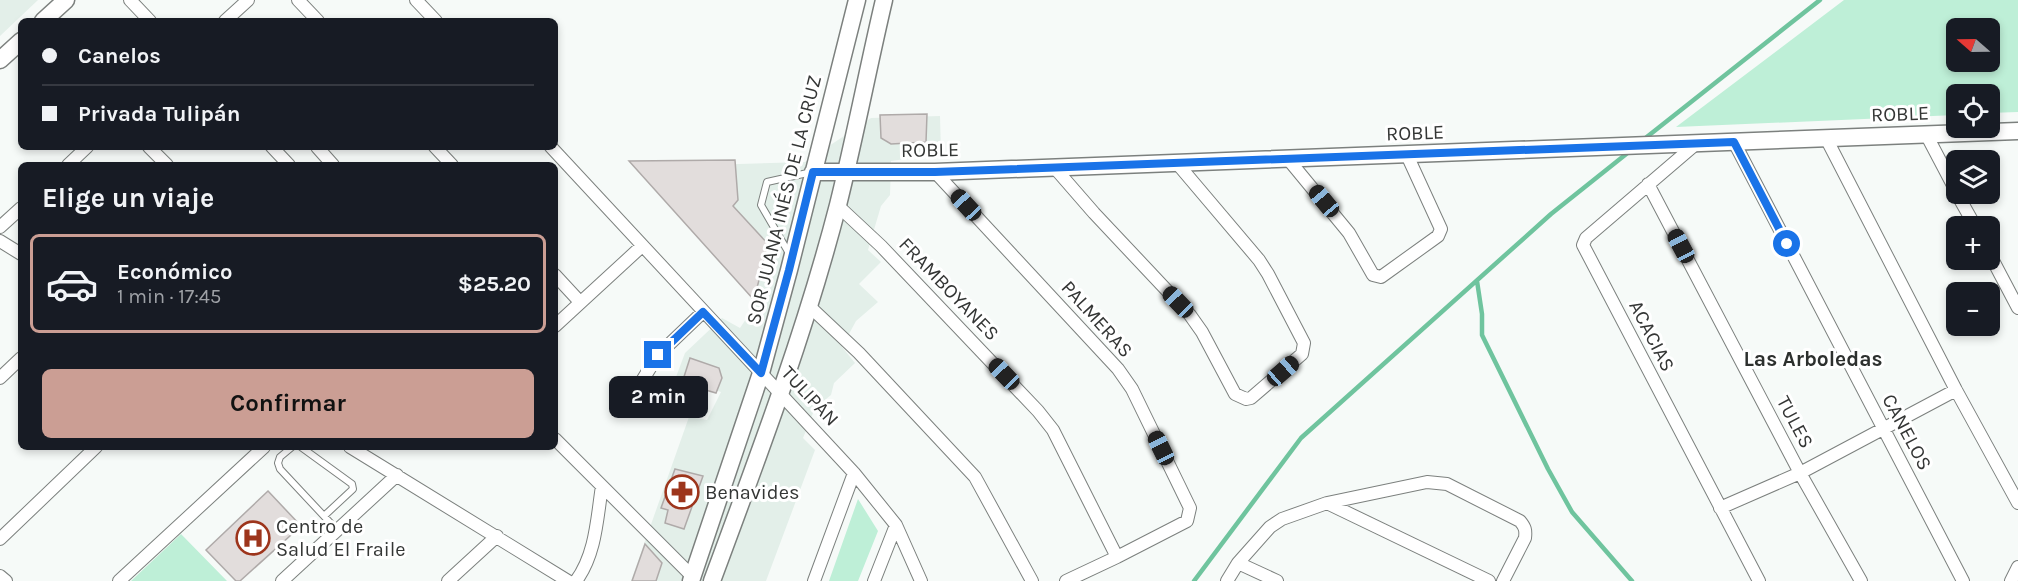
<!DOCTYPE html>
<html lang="es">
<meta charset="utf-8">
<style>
:root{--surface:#171b24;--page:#242831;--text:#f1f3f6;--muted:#9ea1a6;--line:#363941;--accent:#cb9e94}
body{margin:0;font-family:Karla,sans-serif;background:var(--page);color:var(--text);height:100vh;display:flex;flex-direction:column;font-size:22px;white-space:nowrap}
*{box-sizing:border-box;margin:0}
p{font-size:20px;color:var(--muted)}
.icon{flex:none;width:33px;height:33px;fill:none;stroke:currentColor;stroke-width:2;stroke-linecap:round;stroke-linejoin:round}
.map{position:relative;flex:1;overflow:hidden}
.drawer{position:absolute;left:18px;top:162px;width:540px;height:288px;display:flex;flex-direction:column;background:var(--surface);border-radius:9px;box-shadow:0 3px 9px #0003}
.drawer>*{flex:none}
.top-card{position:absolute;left:18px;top:18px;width:540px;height:132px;border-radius:9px;box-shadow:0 3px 9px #0003;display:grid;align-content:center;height:132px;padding:0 24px;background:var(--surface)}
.needle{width:39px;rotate:290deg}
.controls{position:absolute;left:1946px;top:18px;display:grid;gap:12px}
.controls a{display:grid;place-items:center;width:54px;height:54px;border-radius:9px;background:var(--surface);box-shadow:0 3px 9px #0003;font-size:30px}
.end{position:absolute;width:27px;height:27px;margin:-14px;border:8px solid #1a73e8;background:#fff;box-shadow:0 0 0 3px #fff}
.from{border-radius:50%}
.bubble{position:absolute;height:42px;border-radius:9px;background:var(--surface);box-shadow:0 3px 9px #0003;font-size:20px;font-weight:700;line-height:42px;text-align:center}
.car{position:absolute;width:18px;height:36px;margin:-18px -9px;border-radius:8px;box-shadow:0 0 4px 2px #0007;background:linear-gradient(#222 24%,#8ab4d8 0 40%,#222 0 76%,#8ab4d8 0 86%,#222 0)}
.top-card b{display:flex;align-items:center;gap:21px;height:57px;font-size:22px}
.top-card b+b{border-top:2px solid var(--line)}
.top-card i{width:15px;height:15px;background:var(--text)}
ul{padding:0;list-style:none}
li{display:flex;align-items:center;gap:18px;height:99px;margin:0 12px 9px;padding:0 12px;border:3px solid var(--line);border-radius:9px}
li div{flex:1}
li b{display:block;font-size:22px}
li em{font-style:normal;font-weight:700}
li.selected{border-color:var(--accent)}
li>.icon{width:54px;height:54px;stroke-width:1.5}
h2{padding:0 24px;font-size:27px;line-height:72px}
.button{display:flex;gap:12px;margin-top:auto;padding:12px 24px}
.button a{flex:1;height:69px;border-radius:9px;background:var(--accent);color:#111;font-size:24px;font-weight:700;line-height:69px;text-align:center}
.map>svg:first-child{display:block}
.built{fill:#e3efe9}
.green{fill:#beefd7;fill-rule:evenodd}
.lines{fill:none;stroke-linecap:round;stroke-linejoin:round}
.stream{stroke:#6fc49e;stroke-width:4.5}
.building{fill:#e2dddc;stroke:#afaaa9;stroke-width:1.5}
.lane-casing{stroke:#7c807e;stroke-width:8}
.street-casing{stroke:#7c807e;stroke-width:14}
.secondary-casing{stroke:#7c807e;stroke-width:19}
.lane{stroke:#fff;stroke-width:6}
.street{stroke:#fff;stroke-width:12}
.secondary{stroke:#fff;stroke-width:16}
.route{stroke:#1a73e8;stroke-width:8}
.labels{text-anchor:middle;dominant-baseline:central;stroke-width:6;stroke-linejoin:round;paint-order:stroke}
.street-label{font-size:20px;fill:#343635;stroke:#fff}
.poi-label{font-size:20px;fill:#343635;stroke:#fff;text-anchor:start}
.neighbourhood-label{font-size:21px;font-weight:bold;fill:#2d302e;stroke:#fff}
</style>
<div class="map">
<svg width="2018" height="581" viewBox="0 0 2018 581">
<rect width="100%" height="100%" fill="#f6faf8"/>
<path class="built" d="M0,0H38L0,36Z
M940,116L941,154L891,161L890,195L881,206L868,250L881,262L859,284L878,302L856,321L842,347L855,363L834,383L831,395L815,408L803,438L815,450L766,581H631L689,417L707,420L721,392L676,377L685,353L722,318L740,328L760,298L640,167L805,162L871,118Z"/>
<path class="green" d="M1844,0H2018V112L1989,113V94H1956V115L1676,127ZM1956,28H1989V62H1956Z
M858,499L878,531L858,581H829Z
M181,534L227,581H131Z"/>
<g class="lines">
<path class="stream" d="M1643,140L1820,0
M1477,281L1482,314V335L1548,469L1572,512L1632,581
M1194,581L1301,438L1551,214L1630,151"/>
</g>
<path class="building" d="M927,114L926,142L891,144L881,138L880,115Z
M735,160L738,200L733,206L768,244L754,300L629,161Z
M690,358L719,368L722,378L716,393L682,383Z
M675,469L703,476L684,529L665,523L668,510L661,508Z
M268,491L301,526L240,581H236L206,550Z
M645,544L662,563L656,581H632Z"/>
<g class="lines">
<g class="lane-casing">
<path id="lane" d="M790,255L761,205L767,182L812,172
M292,447L280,457L278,463L280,469L337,530
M301,447L352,484L353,489L324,516"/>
</g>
<g class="street-casing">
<path id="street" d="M130,0L150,21
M298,0L318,21
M416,0L436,21
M225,21L248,0
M1926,134L1956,191
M1826,138L1956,390L2018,503
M1734,142L1963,581
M1697,143L1586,238L1583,245L1759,581
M149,147L167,165
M272,147L289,165
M317,147L333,165
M435,147L452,165
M551,147L854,473L896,525L921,581
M1288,159L1349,233L1373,275L1381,277L1438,236L1441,229L1407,155
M68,165L87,147
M1054,167L1094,213L1190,315L1202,332L1235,394L1246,399L1251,398L1302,354L1304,343L1268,274L1259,260L1176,162
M935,172L1118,369L1132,389L1190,508L1187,521L1117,557L1066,581
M1648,184L1800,473L1861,581
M1957,194L1975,226
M837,205L881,246L1038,411L1053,430L1117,557
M0,227L21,208
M0,241L21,254
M1989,253L2018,308
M555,275L580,302
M808,305L859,353L975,477L1032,581
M555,326L642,246
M0,378L21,358
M637,389L658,355L703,312
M555,439L692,576
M350,447L568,581
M1327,503L1489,581
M1720,508L1800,473L1956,390
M0,539L96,447
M1238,563L1277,581
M0,576L6,581
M119,581L264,447
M282,581L397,475
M448,581L497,536
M576,581C596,554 597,518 602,486
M814,581L854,473
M874,581L896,525
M1227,581L1238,563L1270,527L1282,519L1327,503L1427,482L1447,484L1520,521C1525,527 1526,530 1525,538L1503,581
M2011,581L2018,567"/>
</g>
<g class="secondary-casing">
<path id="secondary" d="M43,21L66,0
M0,60L21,41
M813,172H935L2018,131
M691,581L761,373L789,270L857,0
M712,581C758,457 805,333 838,205C855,137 868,68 884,0"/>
</g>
<use href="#lane" class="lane"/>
<use href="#street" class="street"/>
<use href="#secondary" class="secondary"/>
</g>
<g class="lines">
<path class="route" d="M658,355L703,312L761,373L789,270L813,172H935L1734,142L1787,244"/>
</g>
<defs>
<g id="pharmacy-ring" transform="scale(1.725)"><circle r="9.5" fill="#fff" stroke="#9d351c" stroke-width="1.5"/><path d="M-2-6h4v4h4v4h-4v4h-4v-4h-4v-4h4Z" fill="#9d351c"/></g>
<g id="hospital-ring" transform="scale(1.725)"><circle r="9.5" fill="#fff" stroke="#9d351c" stroke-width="1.5"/><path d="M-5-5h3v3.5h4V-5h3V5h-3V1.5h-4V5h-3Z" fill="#9d351c"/></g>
</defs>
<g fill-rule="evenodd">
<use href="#pharmacy-ring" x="682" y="492"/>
<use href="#hospital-ring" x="253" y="538"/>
</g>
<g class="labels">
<g class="street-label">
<text transform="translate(1900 114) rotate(-2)">ROBLE</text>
<text transform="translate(1415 133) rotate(-2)">ROBLE</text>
<text transform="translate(930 150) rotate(-1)">ROBLE</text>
<text transform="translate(784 200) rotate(-76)">SOR JUANA INÉS DE LA CRUZ</text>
<text transform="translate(949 289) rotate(46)">FRAMBOYANES</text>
<text transform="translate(1097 319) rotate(48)">PALMERAS</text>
<text transform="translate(1652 336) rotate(63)">ACACIAS</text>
<text transform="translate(810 396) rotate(47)">TULIPÁN</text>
<text transform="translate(1795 422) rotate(62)">TULES</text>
<text transform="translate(1907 432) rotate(62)">CANELOS</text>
</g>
<g class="poi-label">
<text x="705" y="492">Benavides</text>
<text x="276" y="526">Centro de<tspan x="276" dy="23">Salud El Fraile</tspan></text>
</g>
<g class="neighbourhood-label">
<text x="1813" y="359">Las Arboledas</text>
</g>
</g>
</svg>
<div class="controls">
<a><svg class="needle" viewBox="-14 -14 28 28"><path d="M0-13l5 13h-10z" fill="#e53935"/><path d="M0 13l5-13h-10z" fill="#9ea1a6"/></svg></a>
<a><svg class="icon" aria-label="locate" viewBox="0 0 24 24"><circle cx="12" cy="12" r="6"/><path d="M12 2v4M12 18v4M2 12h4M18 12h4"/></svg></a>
<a><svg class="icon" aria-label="layers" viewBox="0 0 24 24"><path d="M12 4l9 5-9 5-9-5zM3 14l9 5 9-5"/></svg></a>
<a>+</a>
<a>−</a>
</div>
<i class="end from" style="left:1787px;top:244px"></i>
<i class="end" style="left:658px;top:355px"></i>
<div class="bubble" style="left:609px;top:376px;width:99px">2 min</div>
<i class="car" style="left:1324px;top:201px;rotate:320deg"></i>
<i class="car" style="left:966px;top:205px;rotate:317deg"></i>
<i class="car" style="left:1681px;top:246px;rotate:332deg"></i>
<i class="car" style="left:1178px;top:302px;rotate:316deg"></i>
<i class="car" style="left:1283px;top:371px;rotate:49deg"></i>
<i class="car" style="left:1004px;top:374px;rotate:316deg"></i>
<i class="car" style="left:1161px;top:448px;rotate:334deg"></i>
<div class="top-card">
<b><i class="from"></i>Canelos</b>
<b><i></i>Privada Tulipán</b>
</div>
<section class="drawer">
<h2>Elige un viaje</h2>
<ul>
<li class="selected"><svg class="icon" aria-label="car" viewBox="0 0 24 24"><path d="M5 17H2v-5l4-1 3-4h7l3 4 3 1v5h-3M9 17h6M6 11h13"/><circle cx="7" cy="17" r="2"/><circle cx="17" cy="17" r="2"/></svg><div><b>Económico</b><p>1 min · 17:45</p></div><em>$25.20</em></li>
</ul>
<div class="button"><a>Confirmar</a></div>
</section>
</div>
